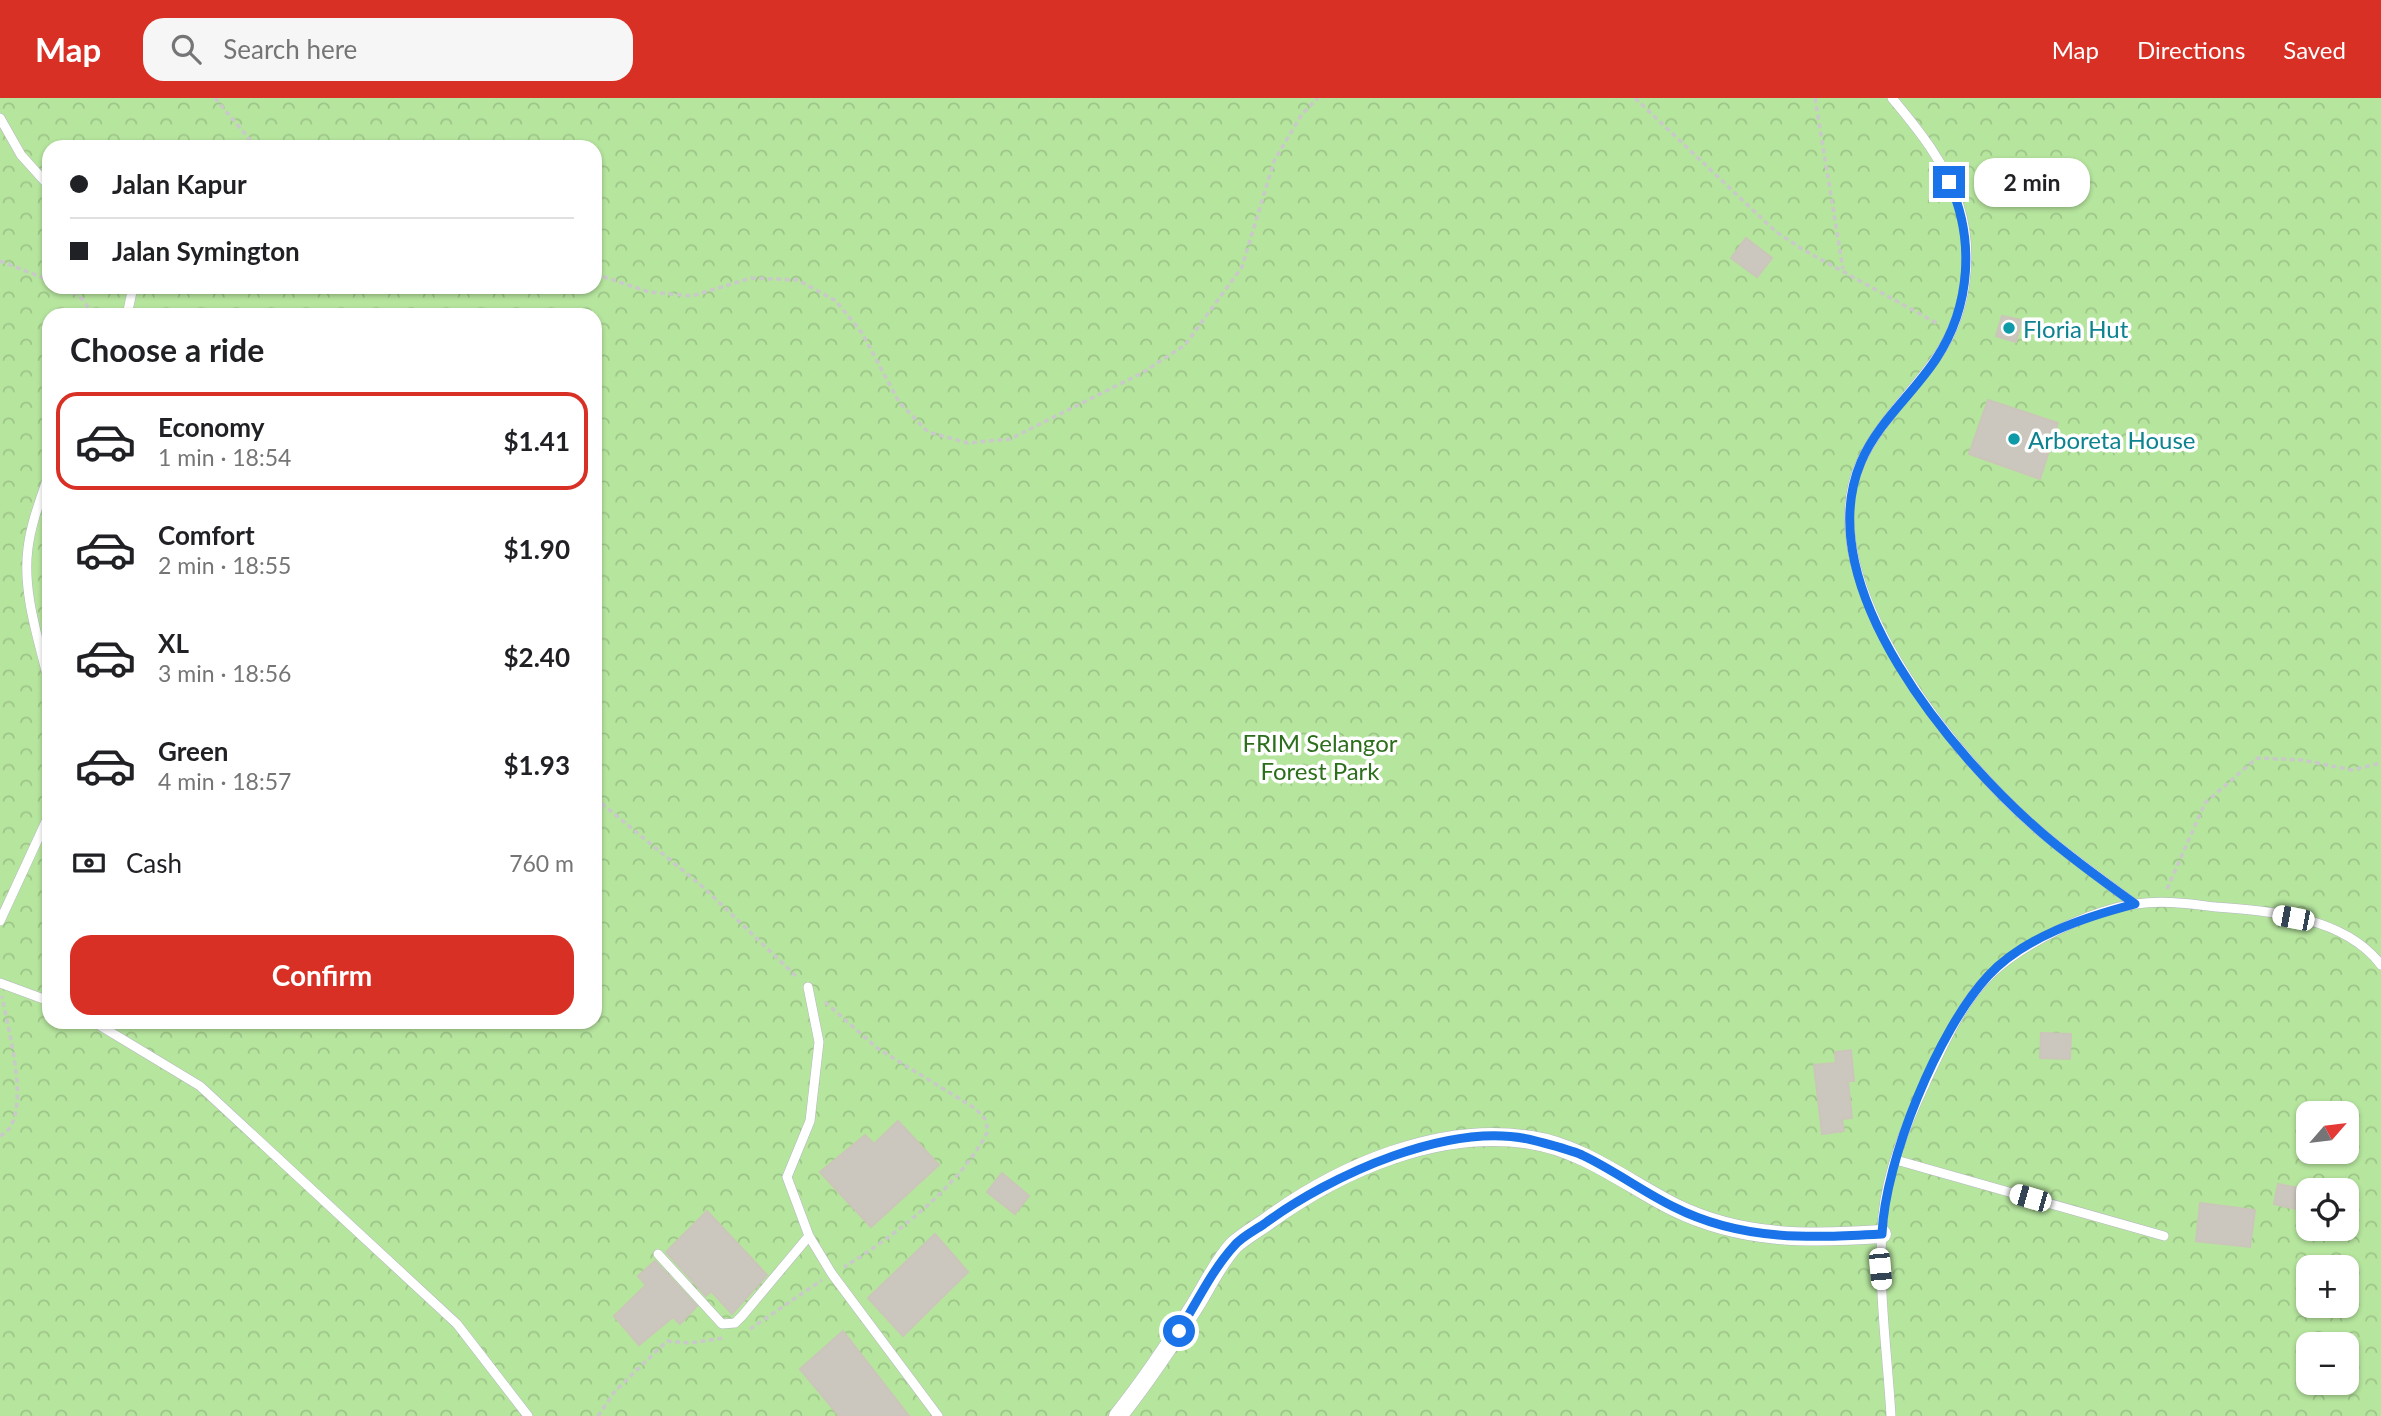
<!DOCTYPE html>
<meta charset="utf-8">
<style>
:root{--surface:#fff;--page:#f6f6f6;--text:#202124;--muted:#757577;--line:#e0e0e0;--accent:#d93025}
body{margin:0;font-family:Lato,sans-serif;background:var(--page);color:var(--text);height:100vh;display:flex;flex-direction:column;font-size:26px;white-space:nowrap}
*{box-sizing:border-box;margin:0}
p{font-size:23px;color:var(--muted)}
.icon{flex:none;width:38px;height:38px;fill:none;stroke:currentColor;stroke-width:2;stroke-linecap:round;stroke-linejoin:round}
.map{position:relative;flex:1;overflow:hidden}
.drawer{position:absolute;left:42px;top:210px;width:560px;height:721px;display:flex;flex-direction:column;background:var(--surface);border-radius:21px;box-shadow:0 2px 5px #0004}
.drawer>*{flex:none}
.hud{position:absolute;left:42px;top:42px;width:560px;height:154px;border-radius:21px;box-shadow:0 2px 5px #0004;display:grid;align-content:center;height:154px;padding:0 28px;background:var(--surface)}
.needle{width:46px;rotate:62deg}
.controls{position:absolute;left:2296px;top:1003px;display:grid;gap:14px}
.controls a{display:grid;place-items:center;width:63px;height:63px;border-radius:14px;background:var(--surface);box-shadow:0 2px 5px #0004;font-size:35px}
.end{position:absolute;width:32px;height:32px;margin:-16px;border:9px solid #1a73e8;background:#fff;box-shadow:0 0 0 4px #fff}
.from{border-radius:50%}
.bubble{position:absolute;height:49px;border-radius:21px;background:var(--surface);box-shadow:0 2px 5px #0004;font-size:23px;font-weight:700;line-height:49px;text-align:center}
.car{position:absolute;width:21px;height:42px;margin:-21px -10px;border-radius:9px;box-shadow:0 0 5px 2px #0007;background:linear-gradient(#fff 24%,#345 0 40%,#fff 0 76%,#345 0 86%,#fff 0)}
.hud b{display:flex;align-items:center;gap:24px;height:66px;font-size:26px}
.hud b+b{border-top:2px solid var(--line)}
.hud i{width:18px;height:18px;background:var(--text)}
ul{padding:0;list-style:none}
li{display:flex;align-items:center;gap:21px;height:98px;margin:0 14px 10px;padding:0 14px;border:4px solid transparent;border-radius:21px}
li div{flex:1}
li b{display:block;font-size:26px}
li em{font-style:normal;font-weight:700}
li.active{border-color:var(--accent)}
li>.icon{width:63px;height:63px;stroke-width:1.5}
h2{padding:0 28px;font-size:32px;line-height:84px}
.pay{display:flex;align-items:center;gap:18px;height:77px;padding:0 28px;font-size:26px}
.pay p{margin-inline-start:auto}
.cta{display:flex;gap:14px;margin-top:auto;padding:14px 28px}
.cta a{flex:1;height:80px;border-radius:21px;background:var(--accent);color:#fff;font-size:28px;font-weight:700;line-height:80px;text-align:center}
header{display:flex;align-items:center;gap:42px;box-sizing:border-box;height:98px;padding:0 35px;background:var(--accent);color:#fff}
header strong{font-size:33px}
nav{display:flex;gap:38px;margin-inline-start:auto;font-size:24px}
.search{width:490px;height:63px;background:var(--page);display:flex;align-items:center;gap:18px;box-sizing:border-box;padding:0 24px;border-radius:21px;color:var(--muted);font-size:26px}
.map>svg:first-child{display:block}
.park{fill:url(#park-crowns);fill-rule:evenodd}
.building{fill:#cbc7bf;stroke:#cbc5ba;stroke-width:2}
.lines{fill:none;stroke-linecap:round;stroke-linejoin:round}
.service-casing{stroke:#b4b7c1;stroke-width:10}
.minor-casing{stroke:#b4b7c1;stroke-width:19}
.path{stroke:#c9c9c9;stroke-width:3.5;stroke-dasharray:5 3.5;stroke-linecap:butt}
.service{stroke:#fff;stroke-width:9}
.minor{stroke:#fff;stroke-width:18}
.route{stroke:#1a73e8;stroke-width:9}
.culture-dot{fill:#0f9aa8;stroke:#fff;stroke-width:2.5}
.labels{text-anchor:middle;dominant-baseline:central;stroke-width:7;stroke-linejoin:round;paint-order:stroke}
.culture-label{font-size:24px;fill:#0d838f;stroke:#fff;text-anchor:start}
.park-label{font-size:24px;fill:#2c6e1b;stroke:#fff}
</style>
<header>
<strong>Map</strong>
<div class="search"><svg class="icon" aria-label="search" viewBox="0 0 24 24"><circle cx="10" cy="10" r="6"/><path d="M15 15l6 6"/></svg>Search here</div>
<nav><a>Map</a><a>Directions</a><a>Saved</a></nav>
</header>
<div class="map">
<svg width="2381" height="1318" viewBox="0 0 2381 1318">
<defs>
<pattern id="park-crowns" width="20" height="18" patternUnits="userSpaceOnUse" patternTransform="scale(1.75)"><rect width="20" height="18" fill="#b6e59e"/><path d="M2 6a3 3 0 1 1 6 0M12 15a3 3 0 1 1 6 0" fill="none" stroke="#9dc588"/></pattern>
</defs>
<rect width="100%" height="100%" fill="#efe9e1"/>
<path class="park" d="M0,0H2381V1318H0ZM49,49H595V189H49ZM49,217H595V924H49ZM2308,1015H2347V1054H2308ZM2308,1092H2347V1130H2308ZM2308,1169H2347V1208H2308ZM2308,1246H2347V1284H2308Z"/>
<path class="building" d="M1746,140L1772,160L1757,179L1731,160Z
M2002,218L2022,222L2016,244L1996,238Z
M1988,302L2058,325L2040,381L1969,356Z
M2041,935L2071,936L2070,961L2040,960Z
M1851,952L1854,983H1848L1852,1020L1842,1021L1844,1033L1822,1036L1814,967L1836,965L1835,954Z
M898,1023L939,1067L871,1129L820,1074L865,1037L874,1046Z
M1002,1075L1029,1098L1015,1116L987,1094Z
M2278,1086L2308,1092V1114L2274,1106Z
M2200,1105L2255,1112L2250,1149L2196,1143Z
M707,1113L767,1177L732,1216L711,1193L706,1198L666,1154Z
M935,1136L968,1174L903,1238L868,1200Z
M655,1163L697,1208L680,1226L673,1219L639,1247L614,1218L646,1187L638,1178Z
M843,1233L909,1318H839L800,1271Z"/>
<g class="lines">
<g class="service-casing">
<path id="service" d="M1892,0C1918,31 1947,67 1959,107C1975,158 1966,220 1934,263C1906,302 1865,338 1853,386C1825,501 1960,666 2042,735C2072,760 2104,783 2135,806
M0,20L21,57L49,88
M127,217L133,189
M49,376C41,400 31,425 28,450C22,495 39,542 49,585
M0,823L49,717
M0,885L49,903
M808,889L819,944L810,1023L787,1079L809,1138L832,1176L938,1318
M94,924L200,988L457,1226L528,1318
M1896,1062L2164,1138
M658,1156L722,1226L735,1225L742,1218L809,1138
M1891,1318C1887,1251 1877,1184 1883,1117C1887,1073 1907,1025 1925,986C1942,950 1961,905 1990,877C2023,845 2091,812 2136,806C2163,802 2189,806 2216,809C2271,813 2345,819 2381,867"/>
</g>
<g class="minor-casing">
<path id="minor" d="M1118,1318C1146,1283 1170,1247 1194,1209C1206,1190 1218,1164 1234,1147C1244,1138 1258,1130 1269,1122C1341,1070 1439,1027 1531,1042C1584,1050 1628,1086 1674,1109C1741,1142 1810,1141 1882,1136"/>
</g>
<path class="path" d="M215,0L256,49
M1635,0L1775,133L1802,151L1940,227
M1815,0L1843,171
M0,163L49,182
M595,176L649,194L692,198L751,180L798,182L836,203L862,235L899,304L928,334L968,345L1010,341L1142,275L1185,247L1242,169L1274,63L1302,16L1318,0
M66,189L82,201L94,217
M595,700L703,789L798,880
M2167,791L2205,705L2257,660L2302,662L2352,672L2381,665
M825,904L877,950L976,1011L985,1021L988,1033C960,1088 896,1137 844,1169
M0,1038C35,1022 7,929 2,898
M750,1231L822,1182
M598,1318L615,1293L667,1243L690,1245L723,1240"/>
<use href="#service" class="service"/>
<use href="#minor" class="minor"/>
</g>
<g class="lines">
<path class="route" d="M1179,1233C1196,1206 1212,1172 1234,1148C1241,1139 1254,1133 1264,1126C1329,1078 1453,1020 1536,1043C1551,1047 1568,1051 1582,1057C1614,1072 1643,1094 1674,1109C1741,1143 1810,1140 1882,1136C1885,1062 1938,932 1988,878C2024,839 2085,819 2135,806C2103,783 2071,760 2042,735C1954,659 1808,488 1861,364C1878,324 1913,296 1936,261C1971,208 1975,141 1949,84"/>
</g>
<g class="culture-dot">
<circle cx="2009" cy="230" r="7"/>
<circle cx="2014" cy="341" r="7"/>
</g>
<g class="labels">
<g class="culture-label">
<text x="2023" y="230">Floria Hut</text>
<text x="2028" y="341">Arboreta House</text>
</g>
<g class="park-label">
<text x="1320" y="644">FRIM Selangor<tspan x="1320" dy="28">Forest Park</tspan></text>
</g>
</g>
</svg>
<div class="controls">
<a><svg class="needle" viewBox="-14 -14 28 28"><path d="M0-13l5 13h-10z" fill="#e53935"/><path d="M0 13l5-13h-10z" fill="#757577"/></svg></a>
<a><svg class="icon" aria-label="locate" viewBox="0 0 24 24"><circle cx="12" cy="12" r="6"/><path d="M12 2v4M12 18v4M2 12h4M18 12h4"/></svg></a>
<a>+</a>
<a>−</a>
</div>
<i class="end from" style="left:1179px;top:1233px"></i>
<i class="end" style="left:1949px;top:84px"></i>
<div class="bubble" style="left:1974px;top:60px;width:116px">2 min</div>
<i class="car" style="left:2293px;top:820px;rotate:281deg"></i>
<i class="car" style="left:2030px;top:1100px;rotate:286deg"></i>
<i class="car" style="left:1880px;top:1171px;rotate:175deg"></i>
<div class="hud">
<b><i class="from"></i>Jalan Kapur</b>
<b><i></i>Jalan Symington</b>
</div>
<section class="drawer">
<h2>Choose a ride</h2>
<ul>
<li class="active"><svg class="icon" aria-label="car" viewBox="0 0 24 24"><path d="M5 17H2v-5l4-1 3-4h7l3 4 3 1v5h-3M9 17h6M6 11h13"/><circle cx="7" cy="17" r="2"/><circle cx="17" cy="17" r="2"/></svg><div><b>Economy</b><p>1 min · 18:54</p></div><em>$1.41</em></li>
<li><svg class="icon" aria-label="car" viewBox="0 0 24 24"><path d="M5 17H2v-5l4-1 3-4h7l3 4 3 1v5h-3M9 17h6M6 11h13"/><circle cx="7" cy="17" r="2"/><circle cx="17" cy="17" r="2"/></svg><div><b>Comfort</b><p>2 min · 18:55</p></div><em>$1.90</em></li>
<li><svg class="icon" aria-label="car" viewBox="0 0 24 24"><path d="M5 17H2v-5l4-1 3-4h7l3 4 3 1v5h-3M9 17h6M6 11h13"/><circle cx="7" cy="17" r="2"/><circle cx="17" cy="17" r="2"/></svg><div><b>XL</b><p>3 min · 18:56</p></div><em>$2.40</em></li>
<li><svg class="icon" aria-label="car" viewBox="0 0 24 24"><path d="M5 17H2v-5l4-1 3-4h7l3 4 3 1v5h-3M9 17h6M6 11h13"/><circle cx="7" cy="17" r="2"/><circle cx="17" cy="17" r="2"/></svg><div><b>Green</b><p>4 min · 18:57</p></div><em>$1.93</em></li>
</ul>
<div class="pay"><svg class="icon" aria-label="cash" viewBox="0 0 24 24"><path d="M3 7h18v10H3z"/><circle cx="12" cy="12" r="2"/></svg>Cash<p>760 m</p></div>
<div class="cta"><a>Confirm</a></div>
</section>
</div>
